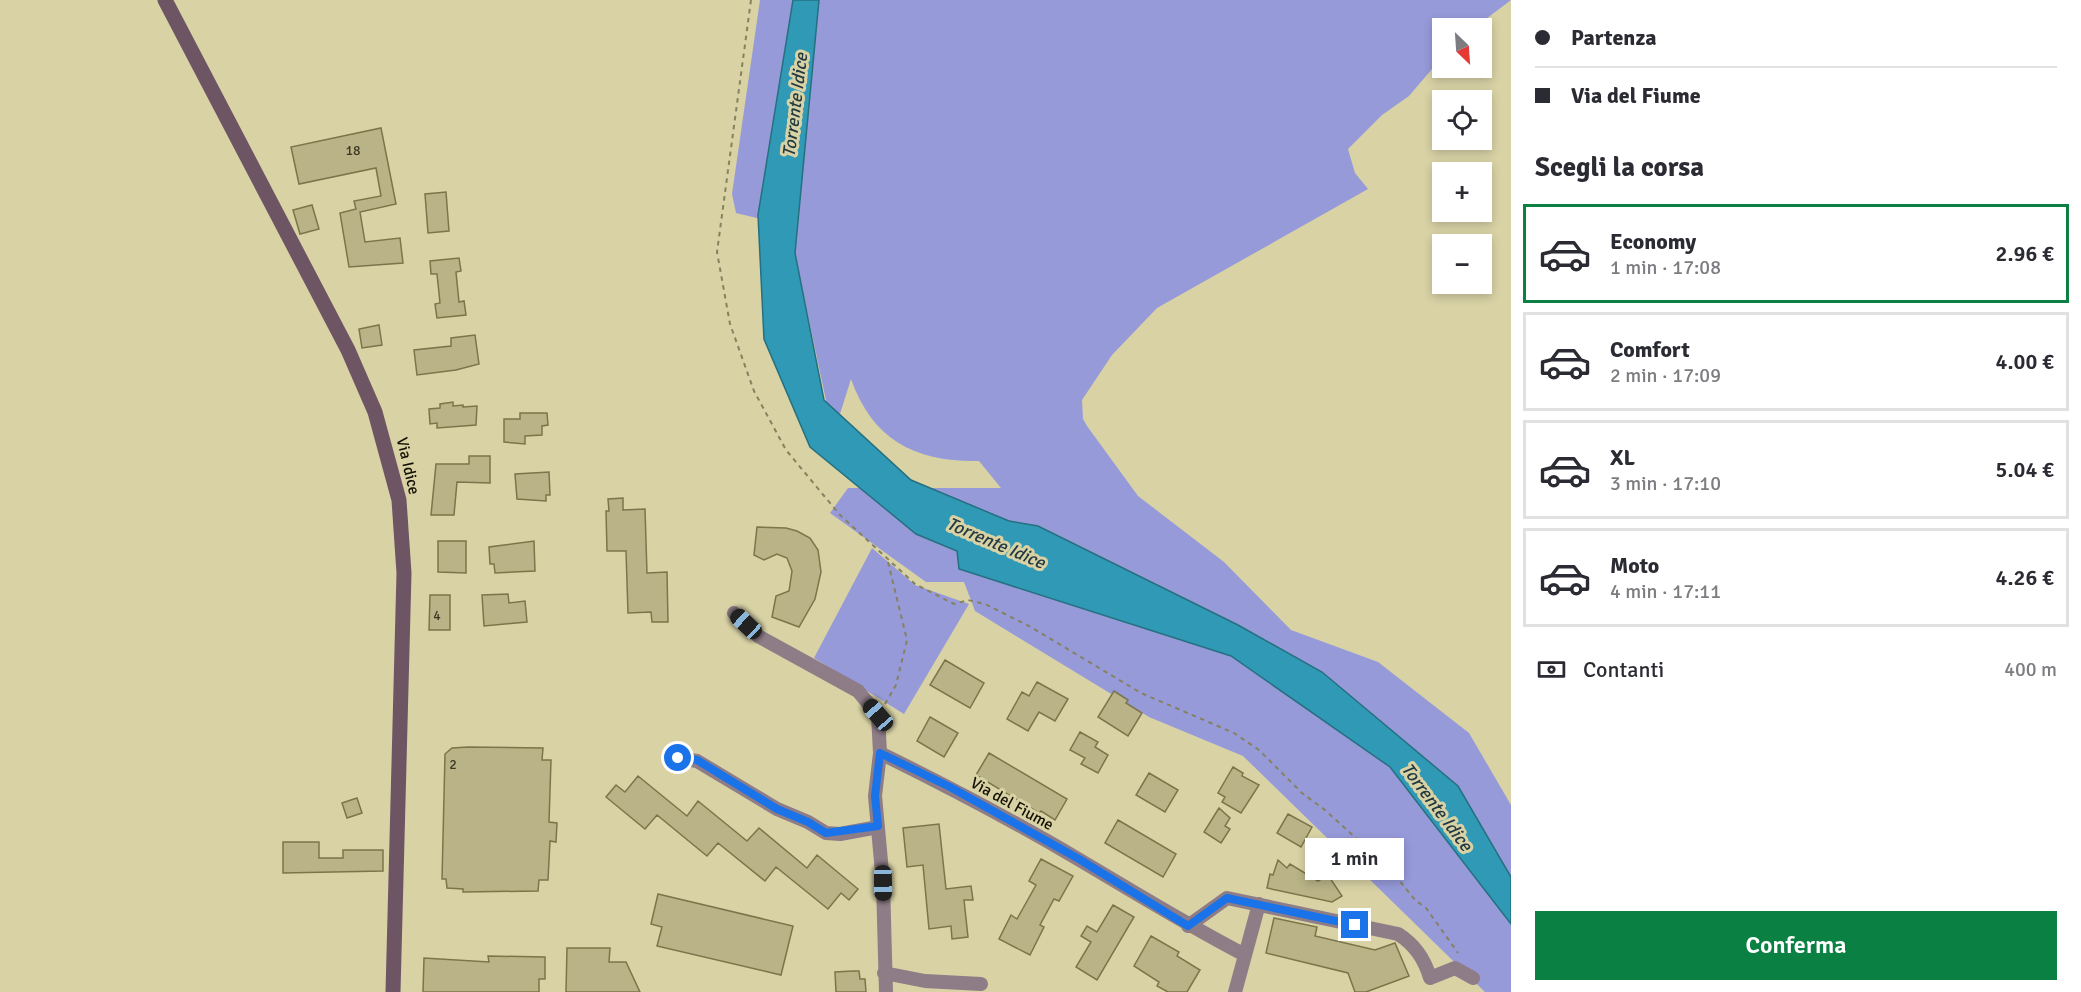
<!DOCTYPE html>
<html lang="it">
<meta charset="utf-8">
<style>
:root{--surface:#fff;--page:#f7f7f7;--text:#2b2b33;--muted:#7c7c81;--line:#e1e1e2;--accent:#0b8043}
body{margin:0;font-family:Signika,sans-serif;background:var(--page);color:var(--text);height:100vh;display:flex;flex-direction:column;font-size:22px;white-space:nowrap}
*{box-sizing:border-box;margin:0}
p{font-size:20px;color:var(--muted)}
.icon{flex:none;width:33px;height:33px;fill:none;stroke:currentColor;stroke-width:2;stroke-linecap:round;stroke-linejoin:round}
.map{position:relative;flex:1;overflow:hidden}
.sheet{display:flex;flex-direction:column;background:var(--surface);width:570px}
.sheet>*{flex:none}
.banner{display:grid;align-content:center;height:132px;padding:0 24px;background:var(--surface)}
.needle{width:39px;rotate:155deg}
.buttons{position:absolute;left:1432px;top:18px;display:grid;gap:12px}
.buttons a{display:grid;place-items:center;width:60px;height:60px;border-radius:0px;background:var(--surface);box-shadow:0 3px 9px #0003;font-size:30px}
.end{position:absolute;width:27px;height:27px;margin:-14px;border:8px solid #1a73e8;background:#fff;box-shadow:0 0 0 3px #fff}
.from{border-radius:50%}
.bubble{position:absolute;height:42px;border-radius:0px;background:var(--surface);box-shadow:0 3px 9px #0003;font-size:20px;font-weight:600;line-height:42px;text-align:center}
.car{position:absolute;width:18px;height:36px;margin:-18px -9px;border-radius:8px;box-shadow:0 0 4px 2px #0007;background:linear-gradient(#222 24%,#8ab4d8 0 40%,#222 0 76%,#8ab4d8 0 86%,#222 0)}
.banner b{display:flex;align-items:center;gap:21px;height:57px;font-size:22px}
.banner b+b{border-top:2px solid var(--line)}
.banner i{width:15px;height:15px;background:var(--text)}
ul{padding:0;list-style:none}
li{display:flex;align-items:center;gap:18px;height:99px;margin:0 12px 9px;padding:0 12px;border:3px solid var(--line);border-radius:0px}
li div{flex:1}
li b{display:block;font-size:22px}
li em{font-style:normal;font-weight:600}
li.current{border-color:var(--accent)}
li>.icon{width:54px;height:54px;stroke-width:1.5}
h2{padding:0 24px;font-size:27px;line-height:72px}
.pay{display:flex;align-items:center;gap:15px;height:66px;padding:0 24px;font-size:22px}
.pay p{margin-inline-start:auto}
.button{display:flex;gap:12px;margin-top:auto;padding:12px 24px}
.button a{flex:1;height:69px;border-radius:0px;background:var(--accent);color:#fff;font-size:24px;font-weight:600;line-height:69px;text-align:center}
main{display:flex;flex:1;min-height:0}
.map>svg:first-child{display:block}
.green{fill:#969ad9}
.water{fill:#2f99b6;stroke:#267080;stroke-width:1.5}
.building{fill:#b9b387;stroke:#7b754b;stroke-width:1.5}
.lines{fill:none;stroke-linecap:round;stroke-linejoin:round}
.path{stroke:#868161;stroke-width:2;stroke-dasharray:4.5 4.5;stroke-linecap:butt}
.minor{stroke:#8e7c87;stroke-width:14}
.secondary{stroke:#6e5564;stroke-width:15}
.route{stroke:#1a73e8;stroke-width:8}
.labels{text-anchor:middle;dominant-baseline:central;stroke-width:6;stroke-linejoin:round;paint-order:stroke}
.number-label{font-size:14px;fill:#3c3823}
.street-label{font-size:16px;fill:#120f02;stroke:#d8d2a5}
.water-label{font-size:18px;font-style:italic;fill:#233a42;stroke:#d8d2a5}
</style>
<main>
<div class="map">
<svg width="1511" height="992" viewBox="0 0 1511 992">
<rect width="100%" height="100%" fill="#d8d2a5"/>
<path class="green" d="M760,0H1511L1474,28H1443V56L1409,96L1382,115L1348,149L1355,173L1368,189L1157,308L1112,355L1082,400L1083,419L1087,426L1138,496L1224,562L1291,630L1378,662L1469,733L1511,805V992H1485L1243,756L1149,717L975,611L964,582H926L830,513L848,488H1001L979,461C916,462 873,441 851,379L840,414L827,405L789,226L736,213L732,194Z
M872,548L915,585L969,604L904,714L814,658Z"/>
<path class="water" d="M793,0H819L795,253L824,400L911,480L1009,521L1038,526L1238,625L1322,672L1458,786L1511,877V924L1390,767L1231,656L959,569L957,551L916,534L810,447L764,339L758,215Z"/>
<path class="building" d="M381,128L396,204L360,212L365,242L400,238L403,263L349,267L340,213L356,209L354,201L381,196L376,168L299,184L291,147Z
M446,192L449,231L428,233L425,194Z
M312,205L319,229L300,234L293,210Z
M459,258L461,271L456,272L459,302L464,301L466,315L437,318L435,304L440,303L437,274H431L430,261Z
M379,325L382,345L362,348L359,329Z
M475,335L479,364L456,370L417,375L414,350L451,346V338Z
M453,402V406L463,405V407L477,406L476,425L437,428V423L430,424L429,409L440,408V404Z
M520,413H547L548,425L542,426V435L525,436V444L504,442V419H520Z
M469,456H490V483L457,482L454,515H431L436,464H469Z
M549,472L550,495H546V501L517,499L515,474Z
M623,498V510L645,509L647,573L667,572L668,622H652L651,612L628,613L626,551H607L606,511H609L608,499Z
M757,527L786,528L797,531L810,538L818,550L821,572L815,599L799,627L772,617L776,596L789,591L792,571L787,558L777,554L764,560L754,555Z
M438,541H466V573L438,572Z
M534,541L535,571L495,573L494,564H490L489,547Z
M508,594L509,603L525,601L527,622L484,626L482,595Z
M430,595H450V630H429Z
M945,660L984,683L970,708L930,685Z
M1037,682L1068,699L1055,721L1039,712L1028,731L1007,719L1022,692L1029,696Z
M1114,691L1128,700L1126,703L1142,713L1128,736L1098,717Z
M930,717L958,733L944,757L917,741Z
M1080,732L1098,742L1095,747L1108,755L1098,773L1081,764L1085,758L1070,750Z
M468,747L543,748L542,760H551L549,822L557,823L556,842L550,841L548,880H539L538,891L463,892V889L447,888L446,879H442L445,754L452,748Z
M989,753L1067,799L1055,820L1041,811L1039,813L976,775Z
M1233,767L1243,773L1242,776L1259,785L1241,813L1222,802L1225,797L1218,793Z
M1149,773L1178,790L1165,812L1136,795Z
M638,776L687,816L698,801L747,841L759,828L807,868L817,855L858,889L849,900L841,893L828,909L776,867L765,881L718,843L707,856L657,815L645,829L606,797L616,785L625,792Z
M357,798L362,813L347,818L342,803Z
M1219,808L1230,818L1225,826L1230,829L1221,843L1204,832Z
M1288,814L1312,827L1301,847L1277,833Z
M1118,820L1176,854L1163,877L1105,843Z
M939,824L946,889L971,886L973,900H964L968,937L952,939L951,926L929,929L923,865L907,867L903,828Z
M283,842H319V858H343V850H383V871L283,873Z
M1041,859L1073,876L1059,901L1054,899L1040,925L1044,927L1030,955L999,939L1011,915L1017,919L1036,885L1029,881Z
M1278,860L1287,868L1290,864L1318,881L1328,875L1342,896L1332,902L1267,888L1270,874L1273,875Z
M658,894L793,926L781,975L657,946L662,927L651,924Z
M1113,905L1134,917L1097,980L1076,967L1091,942L1081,936L1087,926L1097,932Z
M1274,918L1317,927L1315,936L1375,950L1395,943L1409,976L1366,992H1355L1348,973L1266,953Z
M1151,936L1179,952L1177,956L1200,970L1187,992H1168L1157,986L1159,982L1134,966Z
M567,948H610L609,962H626L640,992H566Z
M488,956L545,957V979H539V992H423L424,958L489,962Z
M853,971H859L860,979H865L866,992H836L835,972Z"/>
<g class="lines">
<path class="path" d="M751,0L717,252L730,324L754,391L786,450L840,515L915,584L954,604L968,600L985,604L1029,626L1141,693L1234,733L1259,750L1302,793L1325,810L1390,869L1415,900L1426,908L1458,953
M885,704L896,685L907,640L887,558"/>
<path class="minor" d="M734,613L758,636L858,691L878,715L880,753C947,786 1014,821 1078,859C1134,892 1187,925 1245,955
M880,753L875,796L883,883L886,992
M678,758L697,761L777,809L808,822L826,833L840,834L878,827
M1188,926L1227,898L1398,934C1414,944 1425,960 1430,978L1455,968L1473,978
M884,973L925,981L981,984
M1235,992L1259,904"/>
<path class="secondary" d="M165,0L348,350L375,412L399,500L404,573L393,992"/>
</g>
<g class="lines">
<path class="route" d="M678,758L697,760L777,809L808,822L826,833L878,826L875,796L880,753L950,787L1079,859L1188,926L1227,898L1355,925"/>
</g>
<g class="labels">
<g class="number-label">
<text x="353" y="150">18</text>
<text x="437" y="615">4</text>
<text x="453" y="764">2</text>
</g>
<g class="street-label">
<text transform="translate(408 466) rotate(77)">Via Idice</text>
<text transform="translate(1012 804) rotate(29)">Via del Fiume</text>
</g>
<g class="water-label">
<text transform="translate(795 105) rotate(-83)">Torrente Idice</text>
<text transform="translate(996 543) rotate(23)">Torrente Idice</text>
<text transform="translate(1437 807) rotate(53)">Torrente Idice</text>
</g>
</g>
</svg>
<div class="buttons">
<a><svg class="needle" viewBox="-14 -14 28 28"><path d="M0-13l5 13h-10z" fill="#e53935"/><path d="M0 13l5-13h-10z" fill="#7c7c81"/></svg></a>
<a><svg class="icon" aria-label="locate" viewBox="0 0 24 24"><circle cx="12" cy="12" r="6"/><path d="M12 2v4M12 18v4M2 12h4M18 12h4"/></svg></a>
<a>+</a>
<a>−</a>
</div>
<i class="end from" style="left:678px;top:758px"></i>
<i class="end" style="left:1355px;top:925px"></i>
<div class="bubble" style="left:1305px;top:838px;width:99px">1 min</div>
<i class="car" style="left:746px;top:624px;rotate:313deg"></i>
<i class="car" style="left:878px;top:715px;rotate:319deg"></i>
<i class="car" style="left:883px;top:883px;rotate:179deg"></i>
</div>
<section class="sheet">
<div class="banner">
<b><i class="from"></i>Partenza</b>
<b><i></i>Via del Fiume</b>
</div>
<h2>Scegli la corsa</h2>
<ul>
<li class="current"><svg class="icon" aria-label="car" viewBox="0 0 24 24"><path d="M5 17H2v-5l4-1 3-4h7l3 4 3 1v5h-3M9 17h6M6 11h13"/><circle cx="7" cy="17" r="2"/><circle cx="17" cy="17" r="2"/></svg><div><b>Economy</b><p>1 min · 17:08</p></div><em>2.96 €</em></li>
<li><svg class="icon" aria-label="car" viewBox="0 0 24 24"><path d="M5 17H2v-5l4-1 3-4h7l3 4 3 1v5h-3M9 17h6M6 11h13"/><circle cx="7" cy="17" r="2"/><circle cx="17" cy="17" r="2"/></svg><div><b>Comfort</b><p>2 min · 17:09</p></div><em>4.00 €</em></li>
<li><svg class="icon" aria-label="car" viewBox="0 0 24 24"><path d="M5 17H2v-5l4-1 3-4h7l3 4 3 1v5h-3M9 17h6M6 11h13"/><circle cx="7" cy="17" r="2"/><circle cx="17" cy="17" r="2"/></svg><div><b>XL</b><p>3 min · 17:10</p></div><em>5.04 €</em></li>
<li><svg class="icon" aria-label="car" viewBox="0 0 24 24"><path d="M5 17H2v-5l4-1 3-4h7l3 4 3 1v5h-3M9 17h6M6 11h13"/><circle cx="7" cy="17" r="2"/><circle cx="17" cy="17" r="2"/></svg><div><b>Moto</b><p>4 min · 17:11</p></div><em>4.26 €</em></li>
</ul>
<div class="pay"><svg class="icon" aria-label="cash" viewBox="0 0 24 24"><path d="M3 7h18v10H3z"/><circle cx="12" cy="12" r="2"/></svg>Contanti<p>400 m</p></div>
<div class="button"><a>Conferma</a></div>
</section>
</main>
